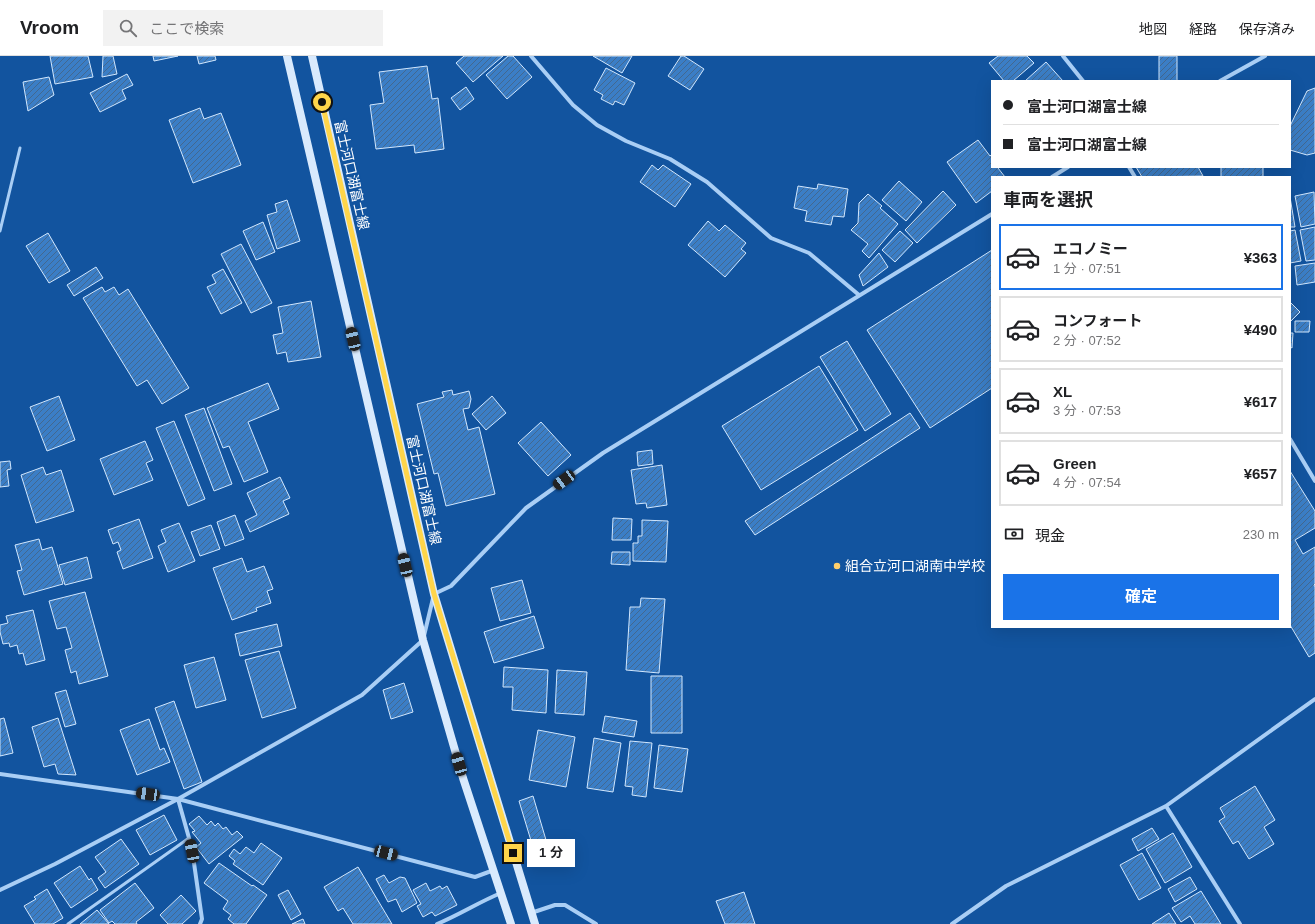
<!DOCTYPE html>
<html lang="ja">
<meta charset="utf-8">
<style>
:root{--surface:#fff;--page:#f2f2f2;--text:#202124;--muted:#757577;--line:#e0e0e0;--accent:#1a73e8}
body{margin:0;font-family:Helvetica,"Noto Sans JP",sans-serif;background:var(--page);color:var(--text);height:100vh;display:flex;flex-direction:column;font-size:15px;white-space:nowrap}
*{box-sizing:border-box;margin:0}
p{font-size:13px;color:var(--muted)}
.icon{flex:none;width:22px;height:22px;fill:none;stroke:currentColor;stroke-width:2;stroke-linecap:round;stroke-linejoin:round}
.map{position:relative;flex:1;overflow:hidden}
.details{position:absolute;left:991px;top:120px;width:300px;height:452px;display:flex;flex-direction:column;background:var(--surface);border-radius:0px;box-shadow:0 4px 16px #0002}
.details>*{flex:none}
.top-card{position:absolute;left:991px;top:24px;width:300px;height:88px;border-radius:0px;box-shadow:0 4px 16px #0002;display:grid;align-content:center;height:88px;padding:0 12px;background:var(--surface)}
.end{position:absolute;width:18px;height:18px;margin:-9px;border:5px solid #ffd54a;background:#111;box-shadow:0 0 0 2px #111}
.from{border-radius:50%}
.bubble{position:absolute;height:28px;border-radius:0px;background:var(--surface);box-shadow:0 4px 16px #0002;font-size:13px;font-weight:700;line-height:28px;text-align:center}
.car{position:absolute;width:12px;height:24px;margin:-12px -6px;border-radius:5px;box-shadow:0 0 3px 1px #0007;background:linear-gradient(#222 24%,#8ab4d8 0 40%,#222 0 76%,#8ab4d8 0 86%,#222 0)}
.top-card b{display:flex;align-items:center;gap:14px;height:38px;font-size:15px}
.top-card b+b{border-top:1px solid var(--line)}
.top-card i{width:10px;height:10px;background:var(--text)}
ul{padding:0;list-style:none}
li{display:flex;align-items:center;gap:12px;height:66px;margin:0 8px 6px;padding:0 4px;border:2px solid var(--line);border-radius:0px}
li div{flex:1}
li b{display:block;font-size:15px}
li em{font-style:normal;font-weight:700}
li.on{border-color:var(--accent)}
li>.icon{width:36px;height:36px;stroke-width:1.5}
h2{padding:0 12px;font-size:18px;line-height:48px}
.pay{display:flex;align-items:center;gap:10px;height:44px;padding:0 12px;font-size:15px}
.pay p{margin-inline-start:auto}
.action{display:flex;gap:8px;margin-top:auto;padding:8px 12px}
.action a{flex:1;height:46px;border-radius:0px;background:var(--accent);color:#fff;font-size:16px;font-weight:700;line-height:46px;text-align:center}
header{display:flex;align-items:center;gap:24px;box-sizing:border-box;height:56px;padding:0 20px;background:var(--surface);border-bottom:1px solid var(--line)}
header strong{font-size:19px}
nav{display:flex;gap:22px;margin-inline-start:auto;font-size:14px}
.search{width:280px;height:36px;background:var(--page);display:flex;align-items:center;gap:10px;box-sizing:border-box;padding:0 14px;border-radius:0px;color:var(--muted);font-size:15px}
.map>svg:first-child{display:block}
.building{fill:url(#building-hatch);stroke:#d1e7fe}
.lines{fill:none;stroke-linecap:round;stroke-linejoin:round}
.service{stroke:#a9cef5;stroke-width:3}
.minor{stroke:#a9cef5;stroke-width:4}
.secondary{stroke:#d9eafd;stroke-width:8}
.route{stroke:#ffd54a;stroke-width:5}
.poi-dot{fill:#ffcf6c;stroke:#12549f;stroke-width:1.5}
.labels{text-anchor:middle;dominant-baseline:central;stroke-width:3;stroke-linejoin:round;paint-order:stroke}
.street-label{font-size:14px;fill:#fff;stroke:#12549f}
.poi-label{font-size:14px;fill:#fff;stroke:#12549f;text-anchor:start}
</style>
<header>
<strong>Vroom</strong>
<div class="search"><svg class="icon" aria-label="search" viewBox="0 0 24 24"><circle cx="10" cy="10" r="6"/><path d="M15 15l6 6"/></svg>ここで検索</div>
<nav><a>地図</a><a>経路</a><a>保存済み</a></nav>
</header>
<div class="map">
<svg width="1315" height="868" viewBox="0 0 1315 868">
<defs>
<pattern id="building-hatch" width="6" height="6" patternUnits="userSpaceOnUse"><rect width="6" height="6" fill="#3b7ec6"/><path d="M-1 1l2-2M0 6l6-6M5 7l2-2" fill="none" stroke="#43688f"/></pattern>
</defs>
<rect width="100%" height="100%" fill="#12549f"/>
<path class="building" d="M50,0H88L93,21L55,28Z
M103,0H113L117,18L102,21Z
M153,0H178L154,5Z
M197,0H215L216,4L199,8Z
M464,0H503L473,26L456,7Z
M508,0H513L532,21L507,43L486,19Z
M593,0H632L622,17Z
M681,0H684L704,13L690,34L668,20Z
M998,0H1027L1034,7L1013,25H1004L989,7Z
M1159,0H1177V25H1159Z
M1046,6L1063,25H1025Z
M427,10L432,43L438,42L444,93L415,97L414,89L376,93L370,49L384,47L379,16Z
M606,12L635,27L624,49L615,45L613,49L601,43L603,39L594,34Z
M127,18L133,29L122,34L126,43L100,56L90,37Z
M49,21L54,39L28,55L23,26Z
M466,31L474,43L460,54L451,42Z
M1315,32V97L1307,99L1290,94V70L1307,35Z
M200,52L204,63L221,57L241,109L193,127L169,64Z
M978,84L990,100L992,98V111H1000L998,112L1005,121H992V135L976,147L947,106Z
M652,109L658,114L663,109L691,128L675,151L640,126Z
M1136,111H1198L1203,120L1142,121Z
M1221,111H1263V121H1221Z
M899,125L922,146L906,165L882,144Z
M818,128L848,133L844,161L833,160L831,169L805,165L807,155L794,152L798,130L817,133Z
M943,135L956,149L917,187L905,174Z
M1314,136L1315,168L1301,171L1295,140Z
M868,138L882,150L880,152L898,168L869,202L862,195L868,188L851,174L858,167L859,147Z
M1290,141L1295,171H1290Z
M287,144L300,185L277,193L267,159L277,156L275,148Z
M708,165L719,175L725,169L746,187L741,193L746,197L725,221L688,189Z
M263,166L275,196L256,204L243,175Z
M1315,171V204L1306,205L1300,174Z
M1295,174L1301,205L1290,207V175Z
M900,175L913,187L895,206L882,194Z
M48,177L70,215L49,227L26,190Z
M241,188L272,247L251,257L221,198Z
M992,194V332L930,372L867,274Z
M879,197L888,211L863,230L859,219Z
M1315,207V226L1297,229L1295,210Z
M96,211L103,222L74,240L67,229Z
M223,213L242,247L221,258L207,231L216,227L212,219Z
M102,231L105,236L114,231L119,239L128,233L189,332L162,348L147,324L137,330L83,242Z
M311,245L321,301L288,306L286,296L277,298L273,279L283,277L278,251Z
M1290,246L1300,256L1290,266Z
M1295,265H1310L1309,276H1295Z
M1290,277H1293L1292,292L1290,291Z
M847,285L891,358L865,375L820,301Z
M819,310L858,374L761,434L722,370Z
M268,327L279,353L248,366L268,416L244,426L229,390L223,392L207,352Z
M452,334L453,339L469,335L471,343L469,352L463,353L468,374L479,371L495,438L446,450L438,417L434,418L417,348L444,341L442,336Z
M59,340L75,384L47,395L30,351Z
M492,340L506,357L486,374L472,358Z
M204,352L232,428L214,435L185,359Z
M910,357L920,372L755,479L745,465Z
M174,365L205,443L188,450L156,372Z
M541,366L571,399L548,420L518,387Z
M145,385L153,404L146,407L153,424L114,439L100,403Z
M652,394L653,408L638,410L637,396Z
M10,405L11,413L7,414L9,430L0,431V406Z
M662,409L667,449L647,452L646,447L636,448L631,414Z
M43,411L46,419L61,414L74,455L36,467L21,419Z
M1290,415L1315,455V472L1295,484L1303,498L1315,491V528L1314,529L1315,531V597L1309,601L1290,569Z
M280,421L290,442L283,445L289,458L250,476L245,465L257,459L247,437Z
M235,459L244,483L225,490L217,466Z
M613,462L632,463L631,484H612Z
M139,463L153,502L123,513L117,496L121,494L118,486L113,488L108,474Z
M642,464L668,465L666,506L633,505V487H638V480H642Z
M179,467L195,505L168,516L158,490L166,486L161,474Z
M211,469L220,493L200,500L191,476Z
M39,483L42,494L52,491L63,528L24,539L17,515L22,514L15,489Z
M612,496H630V509L611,508Z
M87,501L92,522L65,529L59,509Z
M242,502L247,516L264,510L273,533L267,535L271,547L256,552L257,555L232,564L213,512Z
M522,524L531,557L500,565L491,532Z
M85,536L108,620L79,628L76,615L71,617L65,594L72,592L66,571L57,573L49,545Z
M641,542L665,543L659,617L626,614L630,551H640Z
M33,554L45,604L26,609L23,597L19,598L17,589L10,591L9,587L3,588L0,576V569L8,567L6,560Z
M534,560L544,592L494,607L484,576Z
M277,568L282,590L240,600L235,578Z
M279,595L296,652L262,662L245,604Z
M214,601L226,644L196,652L184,609Z
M504,611L548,614L546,657L512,654L513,631H503Z
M557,614L587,616L584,659L555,657Z
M651,620H682V677H651Z
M404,627L413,656L391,663L383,634Z
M66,634L76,668L65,671L55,637Z
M174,645L202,726L184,733L155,652Z
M605,660L637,665L634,681L602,676Z
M4,662L13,697L0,700V663Z
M58,662L76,719L58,718L55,708L44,711L32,671Z
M149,663L160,694L164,692L170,706L137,719L120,674Z
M538,674L575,681L566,731L529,724Z
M594,682L621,687L613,736L587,732Z
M630,685L652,687L646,741L632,739L633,731L625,730Z
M659,689L688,693L682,736L654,732Z
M1255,730L1275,764L1264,771L1274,788L1249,803L1238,785L1233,788L1219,765L1225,761L1220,752Z
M533,740L546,784L532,788L519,745Z
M164,759L177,784L150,799L136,774Z
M199,760L207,769L211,765L215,770L218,767L223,773L226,771L232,779L237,775L243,781L209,808L196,791L201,787L192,776L195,775L189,768Z
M1152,772L1159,783L1138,795L1132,783Z
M1173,777L1192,811L1165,827L1146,793Z
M121,783L139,808L105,832L98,822L106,816L95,801Z
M261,787L282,802L263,829L233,808L235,805L229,800L234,793L240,798L246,791L254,797Z
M1142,797L1161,832L1139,844L1120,809Z
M219,807L252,830L253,829L267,839L246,868H234L228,863L231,859L223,853L228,845L204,827Z
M80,810L89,824L91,822L98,834L71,852L54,827Z
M358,811L392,868H353L343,852L338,855L324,831Z
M384,819L389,827L400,821L405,822L417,847L402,856L396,843L388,846L376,823Z
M1190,821L1197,833L1175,846L1168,833Z
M135,827L154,852L136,866L137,868H115L112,865L109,867L100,854Z
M426,827L430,835L440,830L442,833L447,830L457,849L435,860L432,856L423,861L417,850L421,848L413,834Z
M47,833L63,862L53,868H35L24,850L36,843L34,841Z
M288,834L301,858L291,864L278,839Z
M1201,835L1221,868H1195L1190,860L1181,866L1172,852Z
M744,836L755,868H725L716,845Z
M181,839L196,855L182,868H168L160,859Z
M97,854L109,868H80Z
M1169,857L1176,868H1152Z
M303,863L305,868H292Z"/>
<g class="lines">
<path class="service" d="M0,175L20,92
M68,868L189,782"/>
<path class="minor" d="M531,0L573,49L597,69L626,85L670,103L707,126L771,182L809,197L859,239
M1063,0L1083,25
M1220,25L1265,0
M1129,111L1135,121
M1052,121L1068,111
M1290,383L1315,425
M0,718L178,743L475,821L494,814
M178,743L189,782L194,807L202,863L200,868
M1166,750L1240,868
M0,834L55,808L178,743L362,639L423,584L434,538L451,530L526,452L603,397L992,158
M531,857L555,849H565L596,868
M437,868C459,859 479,846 501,837
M952,868L1006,830L1166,750L1315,643"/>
<path class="secondary" d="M287,0L423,584L463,722L511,868
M312,0L434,538L535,868"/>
</g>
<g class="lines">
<path class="route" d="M322,46L434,538L513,797"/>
</g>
<circle class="poi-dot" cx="837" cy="510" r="4"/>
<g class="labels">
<g class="street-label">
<text transform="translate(352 119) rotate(77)">富士河口湖富士線</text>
<text transform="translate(424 434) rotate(77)">富士河口湖富士線</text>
</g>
<g class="poi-label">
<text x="845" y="510">組合立河口湖南中学校</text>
</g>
</g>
</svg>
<i class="end from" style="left:322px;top:46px"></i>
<i class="end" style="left:513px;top:797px"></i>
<div class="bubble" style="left:527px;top:783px;width:48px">1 分</div>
<i class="car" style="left:353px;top:283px;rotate:347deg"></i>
<i class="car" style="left:564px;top:424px;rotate:234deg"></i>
<i class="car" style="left:405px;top:509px;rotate:347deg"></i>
<i class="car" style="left:459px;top:708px;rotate:344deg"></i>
<i class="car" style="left:148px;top:738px;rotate:278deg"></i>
<i class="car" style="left:192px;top:795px;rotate:349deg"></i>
<i class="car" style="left:386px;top:797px;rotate:105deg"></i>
<div class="top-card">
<b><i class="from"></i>富士河口湖富士線</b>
<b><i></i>富士河口湖富士線</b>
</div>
<section class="details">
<h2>車両を選択</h2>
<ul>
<li class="on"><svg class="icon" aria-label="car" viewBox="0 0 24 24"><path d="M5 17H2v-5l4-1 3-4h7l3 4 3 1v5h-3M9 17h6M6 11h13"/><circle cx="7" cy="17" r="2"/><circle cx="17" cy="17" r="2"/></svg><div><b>エコノミー</b><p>1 分 · 07:51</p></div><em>¥363</em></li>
<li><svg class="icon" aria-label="car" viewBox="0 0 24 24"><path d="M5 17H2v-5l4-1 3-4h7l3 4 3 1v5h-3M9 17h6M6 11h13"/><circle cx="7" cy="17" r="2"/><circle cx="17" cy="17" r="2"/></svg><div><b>コンフォート</b><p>2 分 · 07:52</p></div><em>¥490</em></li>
<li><svg class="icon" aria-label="car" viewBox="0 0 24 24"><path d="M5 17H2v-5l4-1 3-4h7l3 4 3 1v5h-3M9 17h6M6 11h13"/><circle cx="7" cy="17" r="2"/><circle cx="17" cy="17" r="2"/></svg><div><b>XL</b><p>3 分 · 07:53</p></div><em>¥617</em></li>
<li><svg class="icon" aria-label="car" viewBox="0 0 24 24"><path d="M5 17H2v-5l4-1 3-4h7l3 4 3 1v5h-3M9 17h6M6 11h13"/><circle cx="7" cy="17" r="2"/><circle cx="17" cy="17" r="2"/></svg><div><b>Green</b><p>4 分 · 07:54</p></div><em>¥657</em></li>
</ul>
<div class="pay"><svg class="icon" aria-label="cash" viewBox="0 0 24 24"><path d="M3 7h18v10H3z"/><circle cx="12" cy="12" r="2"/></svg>現金<p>230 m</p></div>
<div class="action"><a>確定</a></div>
</section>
</div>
